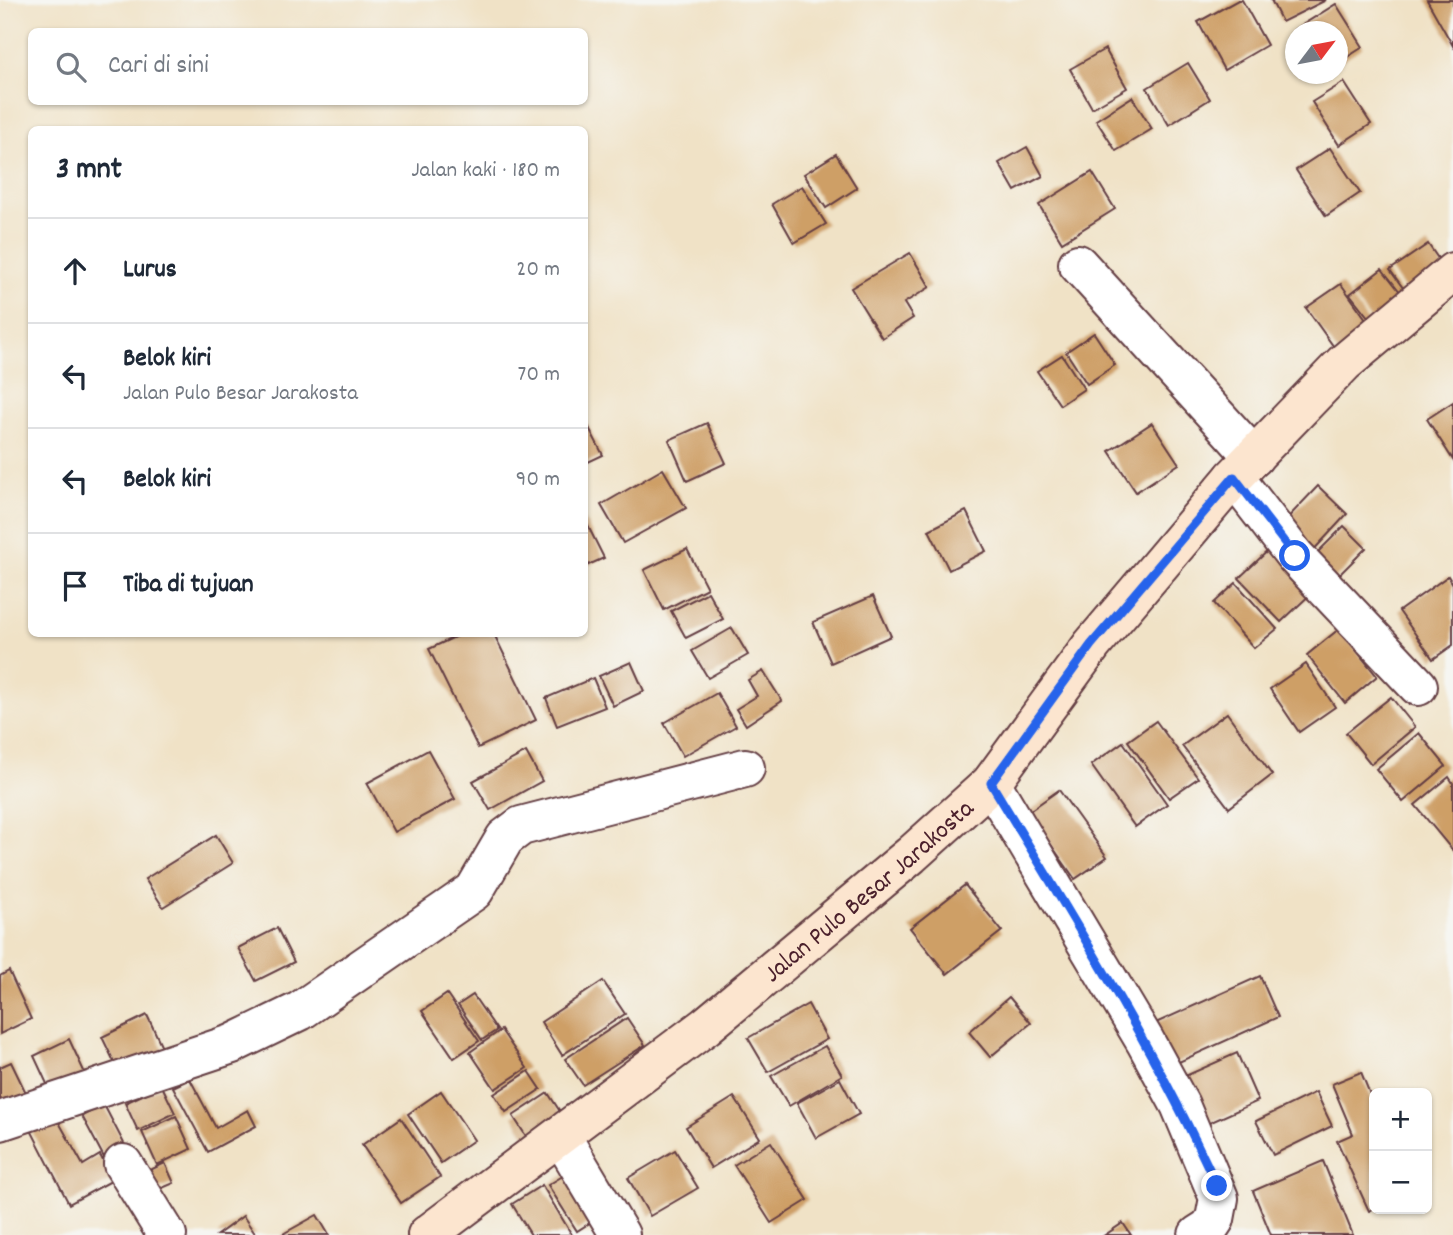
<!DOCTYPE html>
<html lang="id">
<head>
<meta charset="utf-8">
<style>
	body { margin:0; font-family:Dekko,sans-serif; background:#f2f2f3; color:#1f2937 }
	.controls { position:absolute; right:21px; bottom:21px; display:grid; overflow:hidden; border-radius:10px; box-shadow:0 2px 5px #0004 }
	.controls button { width:63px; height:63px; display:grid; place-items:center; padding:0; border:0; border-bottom:2px solid #e0e1e3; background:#fff; color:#1f2937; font:35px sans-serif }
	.compass { position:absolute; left:1285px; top:21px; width:63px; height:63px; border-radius:50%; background:#fff; box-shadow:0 2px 5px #0004; rotate:58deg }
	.stop { position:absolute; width:21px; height:21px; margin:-16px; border:5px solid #2563eb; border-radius:50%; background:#fff }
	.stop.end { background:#2563eb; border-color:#fff; box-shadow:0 2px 7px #0008 }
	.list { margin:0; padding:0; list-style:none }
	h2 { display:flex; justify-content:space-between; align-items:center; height:91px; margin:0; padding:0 28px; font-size:30px }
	h2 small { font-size:23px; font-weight:400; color:#747a83 }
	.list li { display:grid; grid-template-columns:46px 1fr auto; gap:21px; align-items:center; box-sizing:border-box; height:105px; padding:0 28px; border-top:2px solid #e0e1e3 }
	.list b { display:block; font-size:26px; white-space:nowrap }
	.list p { margin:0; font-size:23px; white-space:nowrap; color:#747a83 }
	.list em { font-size:23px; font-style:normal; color:#747a83 }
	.icon { flex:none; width:38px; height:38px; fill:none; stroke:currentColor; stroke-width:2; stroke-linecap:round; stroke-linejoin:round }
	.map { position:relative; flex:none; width:1453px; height:1235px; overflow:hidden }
	.search { position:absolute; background:#fff; box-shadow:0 2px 5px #0004; left:28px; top:28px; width:560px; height:77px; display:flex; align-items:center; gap:18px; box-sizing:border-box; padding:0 24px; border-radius:10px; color:#747a83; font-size:26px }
	.panel { position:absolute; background:#fff; box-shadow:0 2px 5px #0004; left:28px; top:126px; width:560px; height:511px; border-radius:10px }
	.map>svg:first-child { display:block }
	.building { fill:#ce9f66 }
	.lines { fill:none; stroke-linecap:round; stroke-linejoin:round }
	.street-casing { stroke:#633c42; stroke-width:42 }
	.secondary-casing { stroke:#633c42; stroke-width:42 }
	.street { stroke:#fff; stroke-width:38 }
	.secondary { stroke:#fce5cf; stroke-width:38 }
	.route { stroke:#2563eb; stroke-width:9 }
	.labels { text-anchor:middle; stroke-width:5; stroke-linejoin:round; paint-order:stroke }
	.street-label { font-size:26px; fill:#4a1f2b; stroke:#f6f6f2 }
</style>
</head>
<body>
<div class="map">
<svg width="1453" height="1235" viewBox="0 0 1453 1235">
	<rect width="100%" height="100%" fill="#f6f6f2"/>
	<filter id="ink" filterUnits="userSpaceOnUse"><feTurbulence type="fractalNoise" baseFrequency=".0143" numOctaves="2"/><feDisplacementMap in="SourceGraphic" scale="14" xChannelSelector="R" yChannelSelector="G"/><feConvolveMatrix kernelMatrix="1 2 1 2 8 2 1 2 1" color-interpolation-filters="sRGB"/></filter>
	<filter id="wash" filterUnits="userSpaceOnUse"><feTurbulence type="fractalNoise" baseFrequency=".00686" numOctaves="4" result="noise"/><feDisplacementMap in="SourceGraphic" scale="28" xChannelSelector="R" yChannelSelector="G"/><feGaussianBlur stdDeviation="1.57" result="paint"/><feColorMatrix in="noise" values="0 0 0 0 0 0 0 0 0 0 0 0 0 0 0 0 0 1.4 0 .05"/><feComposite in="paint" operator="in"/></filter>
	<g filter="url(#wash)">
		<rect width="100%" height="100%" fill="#f0e2c6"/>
		<g id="blocks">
			<g class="building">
				<path d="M 1238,0 L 1242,0 L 1267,45 L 1224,70 L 1198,22 Z"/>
				<path d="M 1271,0 L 1326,0 L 1282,22 Z"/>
				<path d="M 1427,0 L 1453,0 L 1453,46 Z"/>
				<path d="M 1336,4 L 1363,47 L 1338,63 L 1338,32 L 1296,29 Z"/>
				<path d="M 1105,49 L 1127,88 L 1092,108 L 1070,69 Z"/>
				<path d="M 1188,63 L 1210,99 L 1169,125 L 1147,88 Z"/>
				<path d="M 1344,82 L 1371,124 L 1339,145 L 1312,102 Z"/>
				<path d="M 1132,97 L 1152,129 L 1116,151 L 1096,120 Z"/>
				<path d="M 1027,147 L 1043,176 L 1015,191 L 999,163 Z"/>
				<path d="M 1330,148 L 1360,193 L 1326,216 L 1296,170 Z"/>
				<path d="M 836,154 L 857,188 L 826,208 L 804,174 Z"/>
				<path d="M 1092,172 L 1115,209 L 1062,242 L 1039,205 Z"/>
				<path d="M 802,186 L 826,224 L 794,243 L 772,204 Z"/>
				<path d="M 1428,244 L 1451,277 L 1414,303 L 1390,270 Z"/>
				<path d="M 910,253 L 930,287 L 904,303 L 913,318 L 882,338 L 851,288 Z"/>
				<path d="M 1382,269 L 1412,307 L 1380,332 L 1350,294 Z"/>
				<path d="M 1341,284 L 1383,343 L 1349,368 L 1306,308 Z"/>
				<path d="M 1094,333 L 1115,365 L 1087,384 L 1066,352 Z"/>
				<path d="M 1062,355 L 1084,389 L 1060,405 L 1037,371 Z"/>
				<path d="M 1453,402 L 1453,460 L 1427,419 Z"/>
				<path d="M 584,418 L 603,455 L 584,464 Z"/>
				<path d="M 707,423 L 726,463 L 687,481 L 669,440 Z"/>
				<path d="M 1152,423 L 1179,464 L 1136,492 L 1109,451 Z"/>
				<path d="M 663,469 L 686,508 L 623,543 L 601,505 Z"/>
				<path d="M 1318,486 L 1347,514 L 1309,555 L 1279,527 Z"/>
				<path d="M 966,511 L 986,551 L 949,570 L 929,530 Z"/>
				<path d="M 584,518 L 604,558 L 584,567 Z"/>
				<path d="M 1344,526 L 1366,548 L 1333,581 L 1311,559 Z"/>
				<path d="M 1275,544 L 1316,589 L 1281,622 L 1239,578 Z"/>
				<path d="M 687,549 L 707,588 L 664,610 L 644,570 Z"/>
				<path d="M 1448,576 L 1453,584 L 1453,645 L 1433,659 L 1399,611 Z"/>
				<path d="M 1236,583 L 1277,629 L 1254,648 L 1214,603 Z"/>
				<path d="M 708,592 L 723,619 L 686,638 L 671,611 Z"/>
				<path d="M 873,596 L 891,636 L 831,663 L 813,622 Z"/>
				<path d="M 732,628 L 748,655 L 708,678 L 692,651 Z"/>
				<path d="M 1339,629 L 1377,676 L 1345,703 L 1307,655 Z"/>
				<path d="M 461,634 L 494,634 L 536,720 L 478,748 L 429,649 Z"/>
				<path d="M 631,662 L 644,691 L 613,706 L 599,676 Z"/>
				<path d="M 1306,664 L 1335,707 L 1299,732 L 1270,689 Z"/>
				<path d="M 763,671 L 782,701 L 746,725 L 736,709 L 757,696 L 748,680 Z"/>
				<path d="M 593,678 L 605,707 L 557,726 L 546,698 Z"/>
				<path d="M 717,693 L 736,726 L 683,756 L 664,723 Z"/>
				<path d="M 1391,697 L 1415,727 L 1371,764 L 1346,733 Z"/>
				<path d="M 1227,713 L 1272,775 L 1229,808 L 1182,746 Z"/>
				<path d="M 1156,721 L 1198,778 L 1169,798 L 1128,741 Z"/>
				<path d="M 1419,733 L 1446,766 L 1403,802 L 1376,769 Z"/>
				<path d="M 1123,742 L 1167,804 L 1135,827 L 1091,765 Z"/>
				<path d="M 428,750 L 455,799 L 394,832 L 367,783 Z"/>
				<path d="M 526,752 L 542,781 L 490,810 L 473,781 Z"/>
				<path d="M 1449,777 L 1453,783 L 1453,851 L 1415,805 Z"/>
				<path d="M 1059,790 L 1107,857 L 1075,879 L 1028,812 Z"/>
				<path d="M 216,835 L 233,863 L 163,907 L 145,879 Z"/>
				<path d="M 965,885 L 1002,931 L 947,974 L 910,928 Z"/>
				<path d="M 277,928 L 294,962 L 256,981 L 238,948 Z"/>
				<path d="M 9,971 L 31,1019 L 0,1034 L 0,976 Z"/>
				<path d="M 1260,976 L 1278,1017 L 1168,1067 L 1149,1026 Z"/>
				<path d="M 603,981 L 625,1014 L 562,1055 L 541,1022 Z"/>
				<path d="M 447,994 L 479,1041 L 454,1058 L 422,1011 Z"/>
				<path d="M 473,995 L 497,1030 L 482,1040 L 458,1005 Z"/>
				<path d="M 1009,997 L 1031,1023 L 990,1057 L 969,1032 Z"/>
				<path d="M 808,1004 L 827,1039 L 768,1072 L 748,1038 Z"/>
				<path d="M 147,1015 L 164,1051 L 119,1072 L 102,1037 Z"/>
				<path d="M 627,1018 L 645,1045 L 583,1085 L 565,1059 Z"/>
				<path d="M 501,1030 L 527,1068 L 495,1089 L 470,1052 Z"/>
				<path d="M 69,1039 L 89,1082 L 54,1099 L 34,1056 Z"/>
				<path d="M 825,1046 L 842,1075 L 789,1106 L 771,1076 Z"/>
				<path d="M 1237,1053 L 1258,1101 L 1196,1129 L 1174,1081 Z"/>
				<path d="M 11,1062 L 29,1099 L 0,1112 L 0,1067 Z"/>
				<path d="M 529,1071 L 541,1089 L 506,1112 L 494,1094 Z"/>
				<path d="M 1361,1072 L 1374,1104 L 1374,1208 L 1369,1211 L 1337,1141 L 1353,1134 L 1332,1084 Z"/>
				<path d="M 190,1079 L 216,1128 L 248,1110 L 256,1126 L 208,1152 L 173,1087 Z"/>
				<path d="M 840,1079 L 859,1114 L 816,1138 L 797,1103 Z"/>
				<path d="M 162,1086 L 175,1113 L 138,1131 L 125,1103 Z"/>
				<path d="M 441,1091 L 474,1140 L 441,1163 L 408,1114 Z"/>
				<path d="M 1316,1092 L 1332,1126 L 1273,1155 L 1256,1121 Z"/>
				<path d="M 548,1093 L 563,1116 L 528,1139 L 513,1116 Z"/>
				<path d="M 734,1097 L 760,1138 L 711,1168 L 686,1127 Z"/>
				<path d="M 104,1105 L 129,1153 L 108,1165 L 82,1116 Z"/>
				<path d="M 176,1116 L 191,1149 L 157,1165 L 142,1132 Z"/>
				<path d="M 56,1117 L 83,1165 L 100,1155 L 113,1180 L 69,1204 L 31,1130 Z"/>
				<path d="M 401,1118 L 440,1177 L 401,1203 L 362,1145 Z"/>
				<path d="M 771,1142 L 808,1200 L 771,1223 L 734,1165 Z"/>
				<path d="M 675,1150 L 698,1188 L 650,1216 L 628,1178 Z"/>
				<path d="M 1323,1161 L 1353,1235 L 1271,1235 L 1253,1191 Z"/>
				<path d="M 165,1163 L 174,1183 L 146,1195 L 137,1176 Z"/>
				<path d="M 571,1171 L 599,1217 L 577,1231 L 548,1185 Z"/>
				<path d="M 542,1185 L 572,1235 L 531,1235 L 512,1204 Z"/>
				<path d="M 317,1215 L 329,1235 L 281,1235 Z"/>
				<path d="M 243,1216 L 256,1235 L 217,1235 Z"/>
				<path d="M 1123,1223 L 1131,1235 L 1105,1235 Z"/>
			</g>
		</g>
	</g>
	<g filter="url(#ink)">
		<use href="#blocks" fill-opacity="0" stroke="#633c42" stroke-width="2"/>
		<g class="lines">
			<defs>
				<g id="street">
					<path d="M 1078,264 L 1254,457"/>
					<path d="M 1234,477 L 1295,556 L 1418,686"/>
					<path d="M 991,783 L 1145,1041 L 1180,1105 L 1219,1198 L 1215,1219 L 1209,1228 L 1198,1235"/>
					<path d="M 0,1121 L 232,1044 L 300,1011 L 474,891 L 505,838 L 521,826 L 745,768"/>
					<path d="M 561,1136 L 620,1235"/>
					<path d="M 123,1164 L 167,1235"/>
				</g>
				<g id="secondary">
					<path id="s1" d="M 427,1235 L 706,1026 L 911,855 L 991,783 L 1092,645 L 1234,477 L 1344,363 L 1453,272"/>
				</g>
			</defs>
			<use href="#street" class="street-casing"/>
			<use href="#secondary" class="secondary-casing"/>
			<use href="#street" class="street"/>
			<use href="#secondary" class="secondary"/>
		</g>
	</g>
	<g class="lines" filter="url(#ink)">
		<path class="route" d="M 1217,1186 C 1153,1046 1071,916 991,783 L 1091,645 L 1234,477 L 1295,556"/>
	</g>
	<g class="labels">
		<g class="street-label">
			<text dy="9" stroke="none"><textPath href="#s1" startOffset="560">Jalan Pulo Besar Jarakosta</textPath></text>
		</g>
	</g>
</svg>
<div class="controls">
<button>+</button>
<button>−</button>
</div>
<svg class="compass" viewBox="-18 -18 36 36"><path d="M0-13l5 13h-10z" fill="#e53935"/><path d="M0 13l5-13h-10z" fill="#747a83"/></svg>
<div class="stop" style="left:1295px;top:556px"></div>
<div class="stop end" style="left:1217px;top:1186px"></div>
<div class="search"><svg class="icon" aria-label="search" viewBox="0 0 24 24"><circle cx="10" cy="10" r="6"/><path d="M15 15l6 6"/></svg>Cari di sini</div>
<section class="panel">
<h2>3 mnt<small>Jalan kaki · 180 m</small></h2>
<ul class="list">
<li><svg class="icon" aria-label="ahead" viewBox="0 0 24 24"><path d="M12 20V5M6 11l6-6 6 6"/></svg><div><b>Lurus</b></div><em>20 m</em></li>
<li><svg class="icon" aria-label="left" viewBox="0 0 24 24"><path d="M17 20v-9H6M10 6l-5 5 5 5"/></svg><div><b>Belok kiri</b><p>Jalan Pulo Besar Jarakosta</p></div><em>70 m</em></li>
<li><svg class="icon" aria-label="left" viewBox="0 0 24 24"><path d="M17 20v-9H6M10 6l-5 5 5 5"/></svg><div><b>Belok kiri</b></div><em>90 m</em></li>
<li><svg class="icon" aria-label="arrive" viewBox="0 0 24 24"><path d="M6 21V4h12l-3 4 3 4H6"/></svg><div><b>Tiba di tujuan</b></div></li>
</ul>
</section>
</div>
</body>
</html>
